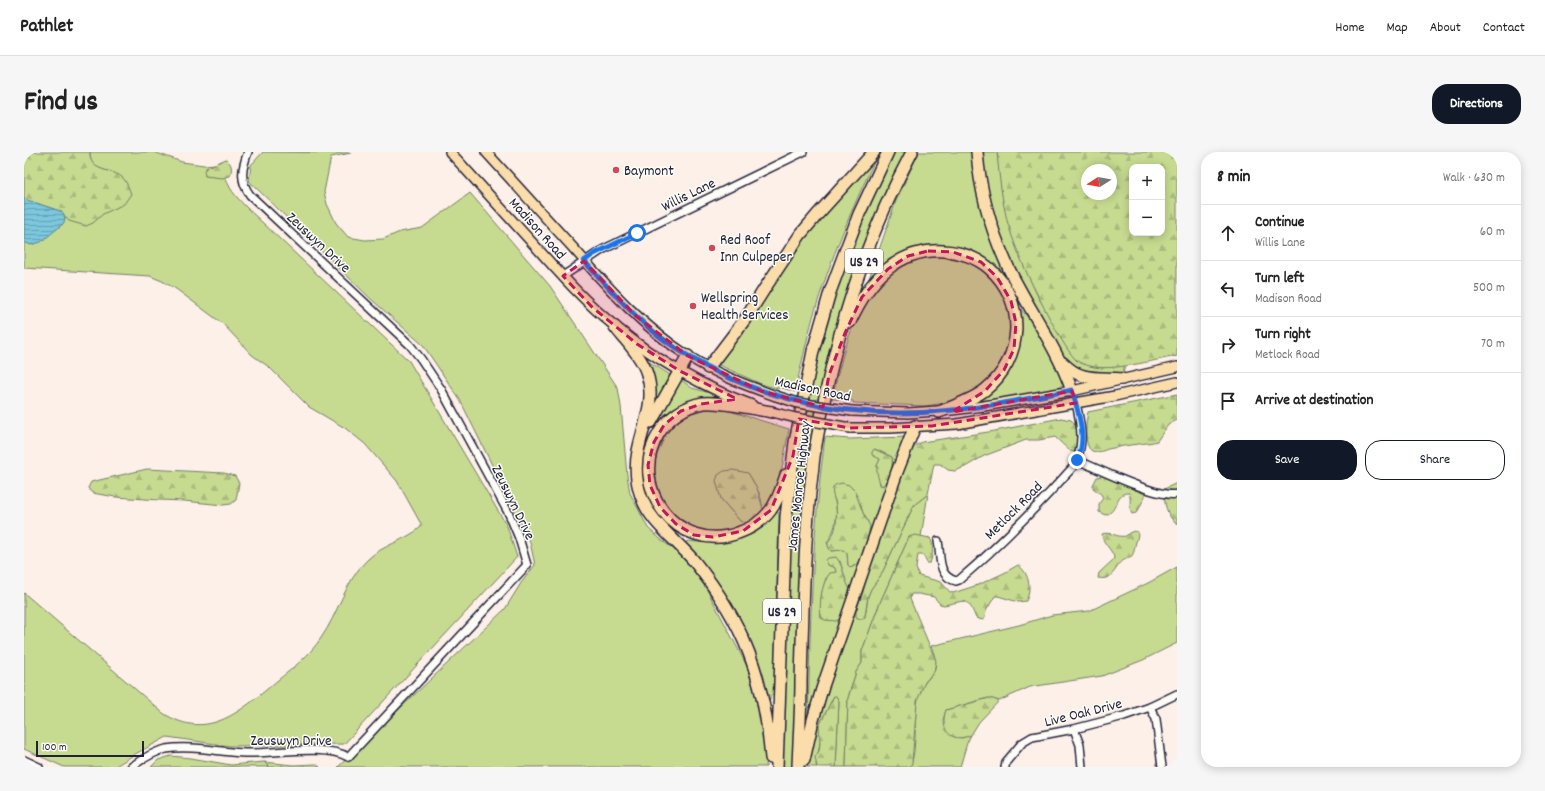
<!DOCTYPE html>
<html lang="en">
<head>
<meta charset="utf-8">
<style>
	body { margin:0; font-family:Dekko,sans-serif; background:#f6f6f6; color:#222 }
	.controls { position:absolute; right:12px; top:12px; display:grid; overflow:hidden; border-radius:8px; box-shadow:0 2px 10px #0003 }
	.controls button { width:36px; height:36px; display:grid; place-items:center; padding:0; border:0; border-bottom:1px solid #e0e0e0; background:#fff; color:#222; font:20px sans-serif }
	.compass { position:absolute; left:1057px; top:12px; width:36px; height:36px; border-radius:50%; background:#fff; box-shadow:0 2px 10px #0003; rotate:259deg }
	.scale { position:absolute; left:12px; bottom:10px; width:108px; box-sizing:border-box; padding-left:4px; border:2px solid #22223b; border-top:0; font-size:11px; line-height:14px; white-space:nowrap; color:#22223b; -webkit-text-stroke:3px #fdfcf7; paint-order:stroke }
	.stop { position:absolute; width:12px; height:12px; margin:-9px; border:3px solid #1a73e8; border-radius:50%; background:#fff }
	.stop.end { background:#1a73e8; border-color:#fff; box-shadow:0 1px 4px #0008 }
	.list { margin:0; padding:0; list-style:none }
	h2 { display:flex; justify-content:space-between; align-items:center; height:52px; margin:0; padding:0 16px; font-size:17px }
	h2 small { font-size:13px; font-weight:400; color:#767676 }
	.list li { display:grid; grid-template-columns:26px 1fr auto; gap:12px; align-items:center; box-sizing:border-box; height:56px; padding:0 16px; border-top:1px solid #e0e0e0 }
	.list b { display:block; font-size:15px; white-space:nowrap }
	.list p { margin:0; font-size:13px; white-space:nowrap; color:#767676 }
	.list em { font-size:13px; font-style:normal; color:#767676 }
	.actions { display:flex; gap:8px; padding:12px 16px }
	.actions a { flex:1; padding:9px 0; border:1px solid #111827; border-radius:16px; text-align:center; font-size:14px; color:#111827 }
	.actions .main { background:#111827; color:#fff }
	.icon { flex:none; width:22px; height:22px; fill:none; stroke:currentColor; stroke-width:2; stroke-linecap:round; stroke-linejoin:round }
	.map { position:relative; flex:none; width:1153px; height:615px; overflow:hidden; border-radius:16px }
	header { display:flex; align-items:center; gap:24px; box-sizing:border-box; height:56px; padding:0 20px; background:#fff; border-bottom:1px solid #e0e0e0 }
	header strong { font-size:19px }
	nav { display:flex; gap:22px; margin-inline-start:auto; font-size:14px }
	.intro { display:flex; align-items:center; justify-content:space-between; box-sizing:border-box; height:96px; padding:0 24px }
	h1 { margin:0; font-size:28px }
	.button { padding:10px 18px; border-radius:16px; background:#111827; color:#fff; font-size:14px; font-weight:700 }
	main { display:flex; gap:24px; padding:0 24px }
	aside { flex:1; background:#fff; border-radius:16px; box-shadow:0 2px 10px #0003 }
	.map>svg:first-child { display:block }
	.grass { fill:#c6da90; stroke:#747e66 }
	.forest { fill:url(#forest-firs); stroke:#747e66; fill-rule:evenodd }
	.water { fill:url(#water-rules); stroke:#58859c }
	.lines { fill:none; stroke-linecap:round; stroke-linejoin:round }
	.minor-casing { stroke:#22223b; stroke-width:10 }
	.major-casing { stroke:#22223b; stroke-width:12 }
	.highway-casing { stroke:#22223b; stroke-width:14 }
	.minor { stroke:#fdfcf7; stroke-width:7 }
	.major { stroke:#fbddab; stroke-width:9 }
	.highway { stroke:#fbddab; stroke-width:11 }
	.major-bridge-casing { stroke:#22223b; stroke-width:12; stroke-linecap:butt }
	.major-bridge { stroke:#fbddab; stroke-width:9 }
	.route { stroke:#1a73e8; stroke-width:5 }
	.marked { fill:#c2185b; fill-opacity:0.2; stroke:#c2185b; stroke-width:3; stroke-dasharray:8 5; stroke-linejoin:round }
	.poi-dot { fill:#d1495b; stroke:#fdfcf7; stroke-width:1.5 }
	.labels { text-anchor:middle; stroke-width:3; stroke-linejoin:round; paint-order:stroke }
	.shield { fill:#fdfcf7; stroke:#646373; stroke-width:1 }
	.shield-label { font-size:14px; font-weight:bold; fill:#22223b }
	.poi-label { font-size:15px; fill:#22223b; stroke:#fdfcf7; text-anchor:start }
	.street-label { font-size:15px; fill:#22223b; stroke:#fdfcf7 }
</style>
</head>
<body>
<header>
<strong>Pathlet</strong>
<nav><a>Home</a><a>Map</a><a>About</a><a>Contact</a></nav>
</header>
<div class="intro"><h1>Find us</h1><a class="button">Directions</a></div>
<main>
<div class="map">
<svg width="1153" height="615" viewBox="0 0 1153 615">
	<defs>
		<pattern id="forest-firs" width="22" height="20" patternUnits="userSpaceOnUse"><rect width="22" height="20" fill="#c6da90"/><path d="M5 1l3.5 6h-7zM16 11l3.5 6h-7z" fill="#aabb7d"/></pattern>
		<pattern id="water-rules" width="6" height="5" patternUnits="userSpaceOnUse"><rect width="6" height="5" fill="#7cc7dc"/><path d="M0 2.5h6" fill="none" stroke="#65a1b4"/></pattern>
	</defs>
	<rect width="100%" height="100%" fill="#fdf0e9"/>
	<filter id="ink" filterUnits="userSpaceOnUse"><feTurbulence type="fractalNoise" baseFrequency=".025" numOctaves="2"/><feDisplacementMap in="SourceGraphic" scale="8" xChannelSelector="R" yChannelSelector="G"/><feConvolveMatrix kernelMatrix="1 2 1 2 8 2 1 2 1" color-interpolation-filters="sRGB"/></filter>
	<g filter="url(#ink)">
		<g class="grass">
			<path d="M 0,0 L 90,21 C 78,17 65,16 66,0 L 130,0 L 158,10 L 180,13 L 191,12 L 182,16 L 201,21 C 204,37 211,43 222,55 L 385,209 L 483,374 L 493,405 L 320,592 L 206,594 L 143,585 L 113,601 L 90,615 L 40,615 L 0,597 L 0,441 L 139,561 C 185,591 219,557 254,528 C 269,516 286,503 297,486 C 314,462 321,429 343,408 C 358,393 381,389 397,375 L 397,372 L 373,329 L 341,292 L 321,276 L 285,255 L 245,215 L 228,203 L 199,172 L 152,137 L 138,129 L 126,124 L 0,116 Z"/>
			<path d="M 239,0 L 327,1 L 307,5 L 300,40 L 303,52 L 312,71 L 324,85 L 341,88 L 359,87 L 376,80 L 398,76 L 446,41 L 526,134 L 594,236 L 597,254 L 603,323 L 606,341 L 624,376 L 641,391 L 655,400 L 681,434 L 722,512 L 735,554 L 743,603 L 742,615 L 314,615 L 481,457 L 497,431 L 511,413 L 506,390 L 436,248 L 399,193 L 347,147 L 225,29 L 227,13 Z"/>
			<path d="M 855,0 C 829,53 806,108 789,165 C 782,190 777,215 771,240 L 755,235 L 754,237 L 737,232 L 695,213 L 777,87 Z"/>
			<path d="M 871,0 L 882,0 L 798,232 L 789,278 L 784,308 L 776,393 L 769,615 L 758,615 L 767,375 L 772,321 L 781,262 L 794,205 L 812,141 L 842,59 Z"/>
			<path d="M 895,0 L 950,0 L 968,89 L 981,124 L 970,114 L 897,96 L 841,138 L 872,49 Z"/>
			<path d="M 956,0 L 973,0 L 979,48 L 985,73 L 1000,114 L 1015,147 L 1066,214 L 1078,216 L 1101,213 L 1099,220 L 1083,223 L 1060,222 L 1040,208 L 991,120 L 970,68 Z"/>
			<path d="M 926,103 L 953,113 L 969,126 L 976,136 L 984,154 L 988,183 L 978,213 L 954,240 L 927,250 L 901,254 L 829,251 L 829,249 L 808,247 C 820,195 836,122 895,105 C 904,102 916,103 926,103 Z"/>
			<path d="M 992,151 L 1014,178 L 1037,218 L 1039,232 L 1033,237 L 954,252 L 952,249 L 968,237 L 997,178 L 997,170 Z"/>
			<path d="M 616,204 L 648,224 L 630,254 Z"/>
			<path d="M 656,227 L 668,236 L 690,242 L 692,246 C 672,249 655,251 639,264 L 635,260 Z"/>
			<path d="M 688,256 L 709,260 L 765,277 L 757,322 L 750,347 L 737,365 C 742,349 732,334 724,321 L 697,347 L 716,369 L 728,370 L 702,382 L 677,379 L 655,369 L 635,346 L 629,324 L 632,305 L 640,286 L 645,277 L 656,268 L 667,261 Z"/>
			<path d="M 801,285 L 825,287 L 881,285 L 871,315 L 869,314 L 868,305 L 851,297 L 856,307 L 853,314 L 856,333 L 859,334 L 865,326 L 842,396 L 844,370 L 839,361 L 836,351 L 809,343 C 815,361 813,375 803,391 L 807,399 L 819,398 L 823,401 L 824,413 L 829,415 L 839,407 L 827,439 L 823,433 L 816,409 L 804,413 L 812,416 L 812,420 L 802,426 C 798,438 795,453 797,466 L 818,465 L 784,572 C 786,476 788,381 801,285 Z"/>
			<path d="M 904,342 L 897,385 L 885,385 L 881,394 L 855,453 L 838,499 L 838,511 L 832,520 L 824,546 L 822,615 L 812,615 L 815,549 L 810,544 L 795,574 L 797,585 L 792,613 L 793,615 L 783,615 L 788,584 L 846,411 L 839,440 L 832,459 L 842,460 L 844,444 L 847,437 L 857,423 L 890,353 Z"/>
			<path d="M 752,359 L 755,361 L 750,543 L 747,543 L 746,548 L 742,550 L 736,525 L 661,392 L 662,390 L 664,389 C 688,392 714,392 734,376 C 741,371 746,364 752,359 Z"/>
			<path d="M 1153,415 L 1153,491 L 1119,508 L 1078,524 L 1006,535 L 975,549 L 965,546 L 960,547 L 922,558 L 919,568 L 927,583 L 938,586 L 947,583 L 943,591 L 936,615 L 886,615 C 894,598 889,566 894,547 C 899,520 921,527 907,494 L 995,473 L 1028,463 L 1065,459 L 1124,431 Z"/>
			<path d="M 147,604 L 167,606 L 207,613 L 240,610 L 245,615 L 127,615 L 134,608 Z"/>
		</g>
		<g class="forest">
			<path d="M 0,0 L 66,0 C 65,22 89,15 100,27 C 103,31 105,37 107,42 L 100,52 L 79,62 L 69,71 L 62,74 L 45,69 L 36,59 L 0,47 Z"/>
			<path d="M 973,0 L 1153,0 L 1153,204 C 1130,208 1087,220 1066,214 C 1062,213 1055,211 1052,208 C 1041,196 1034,181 1026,167 C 1010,137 994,105 984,72 C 978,49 975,24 973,0 ZM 1108,15 L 1138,15 L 1138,81 L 1108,81 ZM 1063,18 L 1087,18 L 1087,42 L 1063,42 Z"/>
			<path d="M 202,7 C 209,13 208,17 206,24 L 198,26 L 181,24 L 180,19 L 182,16 Z"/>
			<path d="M 1153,242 L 1153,268 L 1144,273 L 1133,289 C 1127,291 1121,291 1115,292 C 1104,293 1094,295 1084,297 C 1079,299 1073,301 1068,299 C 1059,294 1062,268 1064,260 Z"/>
			<path d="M 1037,266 C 1040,267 1044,267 1047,268 C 1055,273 1055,293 1050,300 L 1046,299 L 1031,285 L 1015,288 L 1002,288 L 960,304 L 941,315 L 931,319 L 924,318 L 916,312 L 910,312 L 904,342 L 890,353 L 857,423 L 847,437 L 844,444 L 841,465 L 839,467 L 836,467 L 832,465 L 832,459 L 839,440 L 846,411 L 885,302 L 891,294 L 898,290 L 971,279 Z"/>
			<path d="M 850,297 L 868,305 C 869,316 867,326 858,334 C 855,331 852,319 853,314 C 854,311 855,310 856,307 L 848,303 L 848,300 Z"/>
			<path d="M 123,317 L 200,321 L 211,324 L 215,331 L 212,348 L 207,352 L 199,353 L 160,349 L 135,348 L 92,345 L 68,341 L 64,336 L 67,330 Z"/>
			<path d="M 709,318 L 724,321 L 733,336 L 739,357 L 738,361 L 728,370 L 721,371 L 716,369 L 697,347 L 692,329 L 694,323 L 700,319 Z"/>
			<path d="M 1078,324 L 1121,342 L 1121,344 L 1115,357 L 1112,361 L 1108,362 C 1104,356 1108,348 1105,341 C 1090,340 1095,360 1081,363 L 1075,360 L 1075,352 L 1079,346 L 1077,342 L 1069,336 L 1069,333 L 1073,325 Z"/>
			<path d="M 818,331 L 825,333 L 831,339 L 839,361 L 846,374 L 842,396 L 839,407 L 827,416 L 824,413 L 823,401 L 819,398 L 807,399 C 800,391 807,388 810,380 C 813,373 813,360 812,352 C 811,347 806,340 810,334 C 812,332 815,332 818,331 Z"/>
			<path d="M 1153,331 L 1153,373 C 1142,362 1140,352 1140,337 Z"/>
			<path d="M 1110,379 L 1114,380 C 1114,385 1113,386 1112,390 C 1110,397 1111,401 1106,406 C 1090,408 1093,430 1074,426 L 1075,421 L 1089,408 L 1090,405 C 1087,396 1078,391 1078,382 C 1086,379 1093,386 1102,384 L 1105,381 Z"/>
			<path d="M 891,383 L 906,386 C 910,392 909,404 906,411 L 903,411 L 899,403 L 894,403 L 892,416 L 895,424 L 917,430 L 926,440 L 929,441 L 954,433 L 980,421 L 994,413 C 1005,421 1008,436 1002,449 L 994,450 L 974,444 L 971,444 L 962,459 L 961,466 L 958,468 L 952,466 C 948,459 948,451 939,449 L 920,453 L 916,452 L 910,445 L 895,442 L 887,442 L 886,447 L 912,509 L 910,520 L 901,530 L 893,549 L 888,611 L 886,615 L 822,615 L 824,546 L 832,520 L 838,511 L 838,499 L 855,453 L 881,394 L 885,385 Z"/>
			<path d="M 812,405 C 820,414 820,429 827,439 L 818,465 L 812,469 L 801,468 L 797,466 C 795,452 797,432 806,421 L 812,420 L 811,416 L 804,413 L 802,408 L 804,406 Z"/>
			<path d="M 810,544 L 812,544 L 815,549 L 812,615 L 793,615 L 791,605 L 795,599 L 796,591 L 795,574 Z"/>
			<path d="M 965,546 L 975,549 L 955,570 L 947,583 C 927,592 915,578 922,558 Z"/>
			<path d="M 240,610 L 269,613 L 292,612 L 296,615 L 246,615 Z"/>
		</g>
		<path class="water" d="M 0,47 L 36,59 L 40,62 L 41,68 L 39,72 L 17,90 L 7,93 L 0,90 Z"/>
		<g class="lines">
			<defs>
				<g id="minor">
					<path d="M 539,124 L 578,98 L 779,0"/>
					<path d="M 1053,308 C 1072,316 1135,347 1153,342"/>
					<path d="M 914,389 C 917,404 913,424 932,429 L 935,428 C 976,393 1014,354 1050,314 C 1061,293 1057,273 1052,251"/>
					<path d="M 1126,555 L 1132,567 L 1138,615"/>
					<path d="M 1050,577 L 1056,593 L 1058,615"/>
					<path d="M 0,608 L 15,615"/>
					<path d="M 107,615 C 118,607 129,600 142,597 C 168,593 195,600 221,601 C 249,602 301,592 324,605 L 503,413 L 495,386 L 485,362 L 417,237 L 397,207 L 386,193 L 226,43 C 215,28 218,16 224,0"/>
					<path d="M 981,615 L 982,610 L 998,591 L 1008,585 L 1050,577 L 1100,564 L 1126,555 L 1153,542"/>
				</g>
				<g id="major">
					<path d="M 426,0 C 455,32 484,64 513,96 C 538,124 563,152 592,175 C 632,208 679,235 728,253"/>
					<path d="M 462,0 C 492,33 522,66 552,99 C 586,138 620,176 664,204 C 692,222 721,233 752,244"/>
					<path d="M 828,259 L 884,261 L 928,258 L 960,254 L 1048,239 L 1153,215"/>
					<path d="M 826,276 L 866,276 L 933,272 L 1091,244 L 1153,230"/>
				</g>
				<g id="highway">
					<path d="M 953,0 C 956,40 968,81 985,117 C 1005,158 1033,195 1048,239"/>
					<path d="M 826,170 C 844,130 872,96 920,99 C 936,100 953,106 965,116 C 1003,149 1000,207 961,238 C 948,248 930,254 915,260"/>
					<path d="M 591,175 C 602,189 618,205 623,222 C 632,249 619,273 614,299 C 611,314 612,330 617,344 C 626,371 653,388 670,409 C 721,472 740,526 747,606"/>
					<path d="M 1039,211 C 1057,230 1074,225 1098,227"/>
					<path d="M 684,216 L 722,166 L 741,136 L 776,83 L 793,63 L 850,0"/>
					<path d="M 748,260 C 730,257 697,249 679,251 C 661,254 645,265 635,281 C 602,334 653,403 714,381 C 726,377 738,369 746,359 C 754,349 758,335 762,323"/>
					<path d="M 627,270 L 664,204"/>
					<path d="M 780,608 L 789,568 L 798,537 L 873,320 L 891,274"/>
					<path d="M 753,615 L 762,365 L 771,290 L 789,199 L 806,140 L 835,62 L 864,0"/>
					<path d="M 774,615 C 775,586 777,558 777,529 C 779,457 780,385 789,314 C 790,299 794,284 796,270 C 813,177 843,84 888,0"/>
				</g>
			</defs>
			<use href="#minor" class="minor-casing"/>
			<use href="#major" class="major-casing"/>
			<use href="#highway" class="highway-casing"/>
			<use href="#minor" class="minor"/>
			<use href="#major" class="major"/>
			<use href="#highway" class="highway"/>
			<defs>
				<g id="major-bridge">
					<path d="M 752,244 L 774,251 L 828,259"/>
					<path d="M 748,260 L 772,266 L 826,276"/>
				</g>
			</defs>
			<use href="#major-bridge" class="major-bridge-casing"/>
			<use href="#major-bridge" class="major-bridge"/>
		</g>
	</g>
	<g class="lines" filter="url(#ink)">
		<path class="route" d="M 613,81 L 570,102 L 560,109 C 581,132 602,156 625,176 C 710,246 821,270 929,258 C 969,254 1008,246 1048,238 C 1054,260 1064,286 1053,308"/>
	</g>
	<path class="marked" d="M 904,99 L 929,100 L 957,110 L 973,125 L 987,149 L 992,171 L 990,197 L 980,218 L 961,239 L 928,260 L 1048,239 L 1052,251 L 908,274 L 826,276 L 775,267 L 769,304 L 747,358 L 719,379 L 689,385 L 670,383 L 652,372 L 636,355 L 626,333 L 624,313 L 630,290 L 640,273 L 657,259 L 677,252 L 713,247 L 656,219 L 613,192 L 568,155 L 539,124 L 560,109 L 612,164 L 664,204 L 737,239 L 799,255 L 805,223 L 821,181 L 838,145 L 864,117 L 884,104 Z"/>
	<g class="poi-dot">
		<circle cx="592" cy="18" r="4"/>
		<circle cx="688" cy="96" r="4"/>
		<circle cx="669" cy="154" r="4"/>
	</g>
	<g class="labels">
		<g class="shield">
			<rect x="821" y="97" width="38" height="24" rx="3"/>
			<rect x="739" y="447" width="38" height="24" rx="3"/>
		</g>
		<g class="shield-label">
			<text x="840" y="114">US 29</text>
			<text x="758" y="464">US 29</text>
		</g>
		<g class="poi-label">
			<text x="600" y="23">Baymont</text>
			<text x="696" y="92">Red Roof<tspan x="696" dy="17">Inn Culpeper</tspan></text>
			<text x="677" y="150">Wellspring<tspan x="677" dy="17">Health Services</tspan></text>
		</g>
		<g class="street-label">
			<text transform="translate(664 42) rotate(-26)" y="5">Willis Lane</text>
			<text transform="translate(514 76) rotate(48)" y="5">Madison Road</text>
			<text transform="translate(295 90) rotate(43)" y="5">Zeuswyn Drive</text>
			<text transform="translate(789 236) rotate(12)" y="5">Madison Road</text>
			<text transform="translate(774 334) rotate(-84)" y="5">James Monroe Highway</text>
			<text transform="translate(490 350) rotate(64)" y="5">Zeuswyn Drive</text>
			<text transform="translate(989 358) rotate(-45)" y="5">Metlock Road</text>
			<text transform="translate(1059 560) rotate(-14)" y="5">Live Oak Drive</text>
			<text x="267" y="593">Zeuswyn Drive</text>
		</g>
	</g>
</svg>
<div class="controls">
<button>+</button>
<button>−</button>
</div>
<svg class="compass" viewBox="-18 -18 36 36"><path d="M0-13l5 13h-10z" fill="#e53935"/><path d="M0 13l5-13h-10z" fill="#767676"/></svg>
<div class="scale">100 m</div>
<div class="stop" style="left:613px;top:81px"></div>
<div class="stop end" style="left:1053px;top:308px"></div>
</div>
<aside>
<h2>8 min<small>Walk · 630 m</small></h2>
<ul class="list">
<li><svg class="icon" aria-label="ahead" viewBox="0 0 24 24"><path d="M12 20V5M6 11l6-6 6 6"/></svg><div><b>Continue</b><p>Willis Lane</p></div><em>60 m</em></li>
<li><svg class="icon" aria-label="left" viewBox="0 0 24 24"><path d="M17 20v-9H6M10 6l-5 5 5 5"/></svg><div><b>Turn left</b><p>Madison Road</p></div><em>500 m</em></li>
<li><svg class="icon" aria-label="right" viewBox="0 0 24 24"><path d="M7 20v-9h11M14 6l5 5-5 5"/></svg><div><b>Turn right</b><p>Metlock Road</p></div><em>70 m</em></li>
<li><svg class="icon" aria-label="arrive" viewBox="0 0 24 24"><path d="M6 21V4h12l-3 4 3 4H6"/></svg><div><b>Arrive at destination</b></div></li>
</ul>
<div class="actions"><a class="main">Save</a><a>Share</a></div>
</aside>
</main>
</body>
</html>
